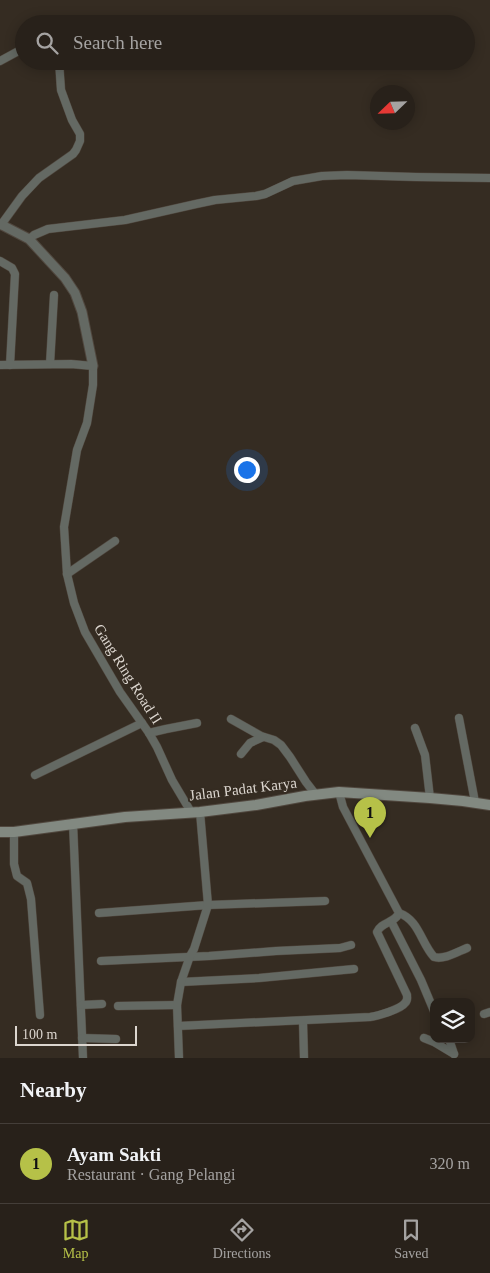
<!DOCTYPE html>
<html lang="en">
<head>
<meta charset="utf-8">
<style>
	body { margin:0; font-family:Georgia,serif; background:#342e27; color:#f1f3f6 }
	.controls { position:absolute; right:15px; bottom:15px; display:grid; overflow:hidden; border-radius:10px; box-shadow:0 2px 12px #0003 }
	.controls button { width:45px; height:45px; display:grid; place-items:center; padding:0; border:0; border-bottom:1px solid #443e39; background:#28211a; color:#f1f3f6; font:25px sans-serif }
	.compass { position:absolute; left:370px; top:85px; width:45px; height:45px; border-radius:50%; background:#28211a; box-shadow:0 2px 12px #0003; rotate:247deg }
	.scale { position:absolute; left:15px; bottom:12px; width:122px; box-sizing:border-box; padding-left:5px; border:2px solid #dcd6cf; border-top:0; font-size:14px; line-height:18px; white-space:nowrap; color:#dcd6cf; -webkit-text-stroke:4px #352c22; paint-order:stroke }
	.you { position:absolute; left:246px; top:469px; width:18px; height:18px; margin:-12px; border:4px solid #fff; border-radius:50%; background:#1a73e8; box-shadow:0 0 0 8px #1a73e833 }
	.badge { display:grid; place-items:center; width:32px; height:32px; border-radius:50%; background:#b6c148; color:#111; font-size:16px; font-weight:700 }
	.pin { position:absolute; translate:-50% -41px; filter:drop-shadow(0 1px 2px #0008) }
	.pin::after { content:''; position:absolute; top:26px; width:18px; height:15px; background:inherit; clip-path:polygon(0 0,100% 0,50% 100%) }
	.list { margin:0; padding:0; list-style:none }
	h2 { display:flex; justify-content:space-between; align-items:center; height:65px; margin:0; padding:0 20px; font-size:21px }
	h2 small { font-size:16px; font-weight:400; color:#a5a3a2 }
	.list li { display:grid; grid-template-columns:32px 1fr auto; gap:15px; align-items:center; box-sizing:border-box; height:80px; padding:0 20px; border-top:1px solid #443e39 }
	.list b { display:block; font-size:19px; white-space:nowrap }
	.list p { margin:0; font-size:16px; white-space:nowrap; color:#a5a3a2 }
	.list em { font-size:16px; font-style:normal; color:#a5a3a2 }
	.icon { flex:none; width:28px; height:28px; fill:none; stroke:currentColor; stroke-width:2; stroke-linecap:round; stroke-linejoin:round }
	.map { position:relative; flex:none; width:490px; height:1058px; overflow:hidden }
	.search { position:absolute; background:#28211a; box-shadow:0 2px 12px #0003; left:15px; right:15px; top:15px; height:55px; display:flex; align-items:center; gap:12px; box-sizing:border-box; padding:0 18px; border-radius:28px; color:#a5a3a2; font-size:19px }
	.sheet { height:145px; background:#28211a }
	nav { display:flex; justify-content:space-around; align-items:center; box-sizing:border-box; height:70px; border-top:1px solid #443e39; background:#28211a; font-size:14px; color:#a5a3a2 }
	nav a { display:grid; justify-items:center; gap:2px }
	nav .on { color:#b6c148 }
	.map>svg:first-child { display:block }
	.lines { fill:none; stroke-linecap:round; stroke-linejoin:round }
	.minor-casing { stroke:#50473e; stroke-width:9 }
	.tertiary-casing { stroke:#50473e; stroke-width:11 }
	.secondary-casing { stroke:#50473e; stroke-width:12 }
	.minor { stroke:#646963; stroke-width:8 }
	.tertiary { stroke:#646963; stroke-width:9 }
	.secondary { stroke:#828981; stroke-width:10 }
	.labels { text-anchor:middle; stroke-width:4; stroke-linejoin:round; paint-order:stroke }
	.street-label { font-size:15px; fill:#dcd6cf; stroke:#352c22 }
</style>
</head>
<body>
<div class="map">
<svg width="490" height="1058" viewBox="0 0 490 1058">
	<rect width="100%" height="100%" fill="#352c22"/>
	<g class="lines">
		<defs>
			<g id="minor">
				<path d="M 0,61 L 24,48"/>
				<path d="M 1,225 L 22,196 L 39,178 L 73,154 L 76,150 L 80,141 L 80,134 L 72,120 L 61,90 L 59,61"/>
				<path d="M 29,239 L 34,235 L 48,229 L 125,220 L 196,204 L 215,200 L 256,196 L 265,194 L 293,181 L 322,176 L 347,175 L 416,177 L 490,178"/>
				<path d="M 0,261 L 12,268 L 15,274 L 10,365"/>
				<path d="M 50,364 L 54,295"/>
				<path d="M 0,365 L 71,364 L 93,366 L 93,385 L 87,423 L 77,450 L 64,527 L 67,574 L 74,603 L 85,632 L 120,692 L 149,733 L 157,747 L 172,780 L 191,812"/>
				<path d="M 67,574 L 115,541"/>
				<path d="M 459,718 L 475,802"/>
				<path d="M 231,719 L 261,736 L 274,740 L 281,745 L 290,757 L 306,782 L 316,795"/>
				<path d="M 415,728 L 425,755 L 430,798"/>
				<path d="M 149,733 L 166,729 L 197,723"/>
				<path d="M 241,754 L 250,743 L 263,737"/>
				<path d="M 35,775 L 142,723"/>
				<path d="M 73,823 L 83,1058"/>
				<path d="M 14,832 L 14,864 L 17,876 L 27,883 L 31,899 L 40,1015"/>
				<path d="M 99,913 L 208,905 L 325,901"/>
				<path d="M 399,913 C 419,920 421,943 434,957 C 444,960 457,952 467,948"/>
				<path d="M 391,921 L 421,980 L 434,1011"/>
				<path d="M 101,961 L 209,956 L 276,951 L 340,948 L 351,945"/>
				<path d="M 181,982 L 259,978 L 354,969"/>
				<path d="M 81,1005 L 102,1004"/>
				<path d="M 118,1006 L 177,1005"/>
				<path d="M 484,1014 L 490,1012"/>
				<path d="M 303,1021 L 304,1058"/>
				<path d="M 178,1026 L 370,1017 C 378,1016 401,1009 405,1003 C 408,1000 407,999 407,995 L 377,932 C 381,922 395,923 399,913 L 343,807 L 339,792"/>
				<path d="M 82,1038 L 116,1039"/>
				<path d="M 424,1038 L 434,1042 L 454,1054"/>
				<path d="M 449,1039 L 454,1054"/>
				<path d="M 179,1058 L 177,1005 L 181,982 L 190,956 L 194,949 L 208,905 L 200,812"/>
			</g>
			<path id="tertiary" d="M 0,224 L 29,239 L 65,278 L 75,293 L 82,312 L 93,366"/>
			<path id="secondary" d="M 0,832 L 14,832 L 125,817 L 200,812 L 256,805 L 305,796 L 339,792 L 430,798 L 463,801 L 490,805"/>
		</defs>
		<use href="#minor" class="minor-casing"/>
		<use href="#tertiary" class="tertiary-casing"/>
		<use href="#secondary" class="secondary-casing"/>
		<use href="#minor" class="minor"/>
		<use href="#tertiary" class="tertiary"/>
		<use href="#secondary" class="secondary"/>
	</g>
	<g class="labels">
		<g class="street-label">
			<text transform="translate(128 674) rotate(58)" y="5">Gang Ring Road II</text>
			<text transform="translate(243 789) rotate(-7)" y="5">Jalan Padat Karya</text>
		</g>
	</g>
</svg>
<div class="controls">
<button><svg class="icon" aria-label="layers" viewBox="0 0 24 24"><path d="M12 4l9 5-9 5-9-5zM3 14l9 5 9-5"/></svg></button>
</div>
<svg class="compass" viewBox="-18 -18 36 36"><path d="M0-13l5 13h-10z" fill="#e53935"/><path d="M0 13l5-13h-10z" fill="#a5a3a2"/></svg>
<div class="scale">100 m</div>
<div class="you"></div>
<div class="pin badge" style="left:370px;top:838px">1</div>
<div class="search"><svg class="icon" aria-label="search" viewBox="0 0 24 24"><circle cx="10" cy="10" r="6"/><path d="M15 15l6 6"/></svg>Search here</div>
</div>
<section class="sheet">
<h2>Nearby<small></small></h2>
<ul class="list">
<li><span class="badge">1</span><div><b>Ayam Sakti</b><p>Restaurant · Gang Pelangi</p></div><em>320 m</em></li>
</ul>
</section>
<nav>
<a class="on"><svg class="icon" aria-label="map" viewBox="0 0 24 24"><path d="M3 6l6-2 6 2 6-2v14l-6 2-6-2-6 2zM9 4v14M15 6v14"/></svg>Map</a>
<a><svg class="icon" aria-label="directions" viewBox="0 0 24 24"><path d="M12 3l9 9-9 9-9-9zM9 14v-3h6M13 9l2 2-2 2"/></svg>Directions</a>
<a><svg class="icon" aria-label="saved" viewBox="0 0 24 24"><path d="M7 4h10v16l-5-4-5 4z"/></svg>Saved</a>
</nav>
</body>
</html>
